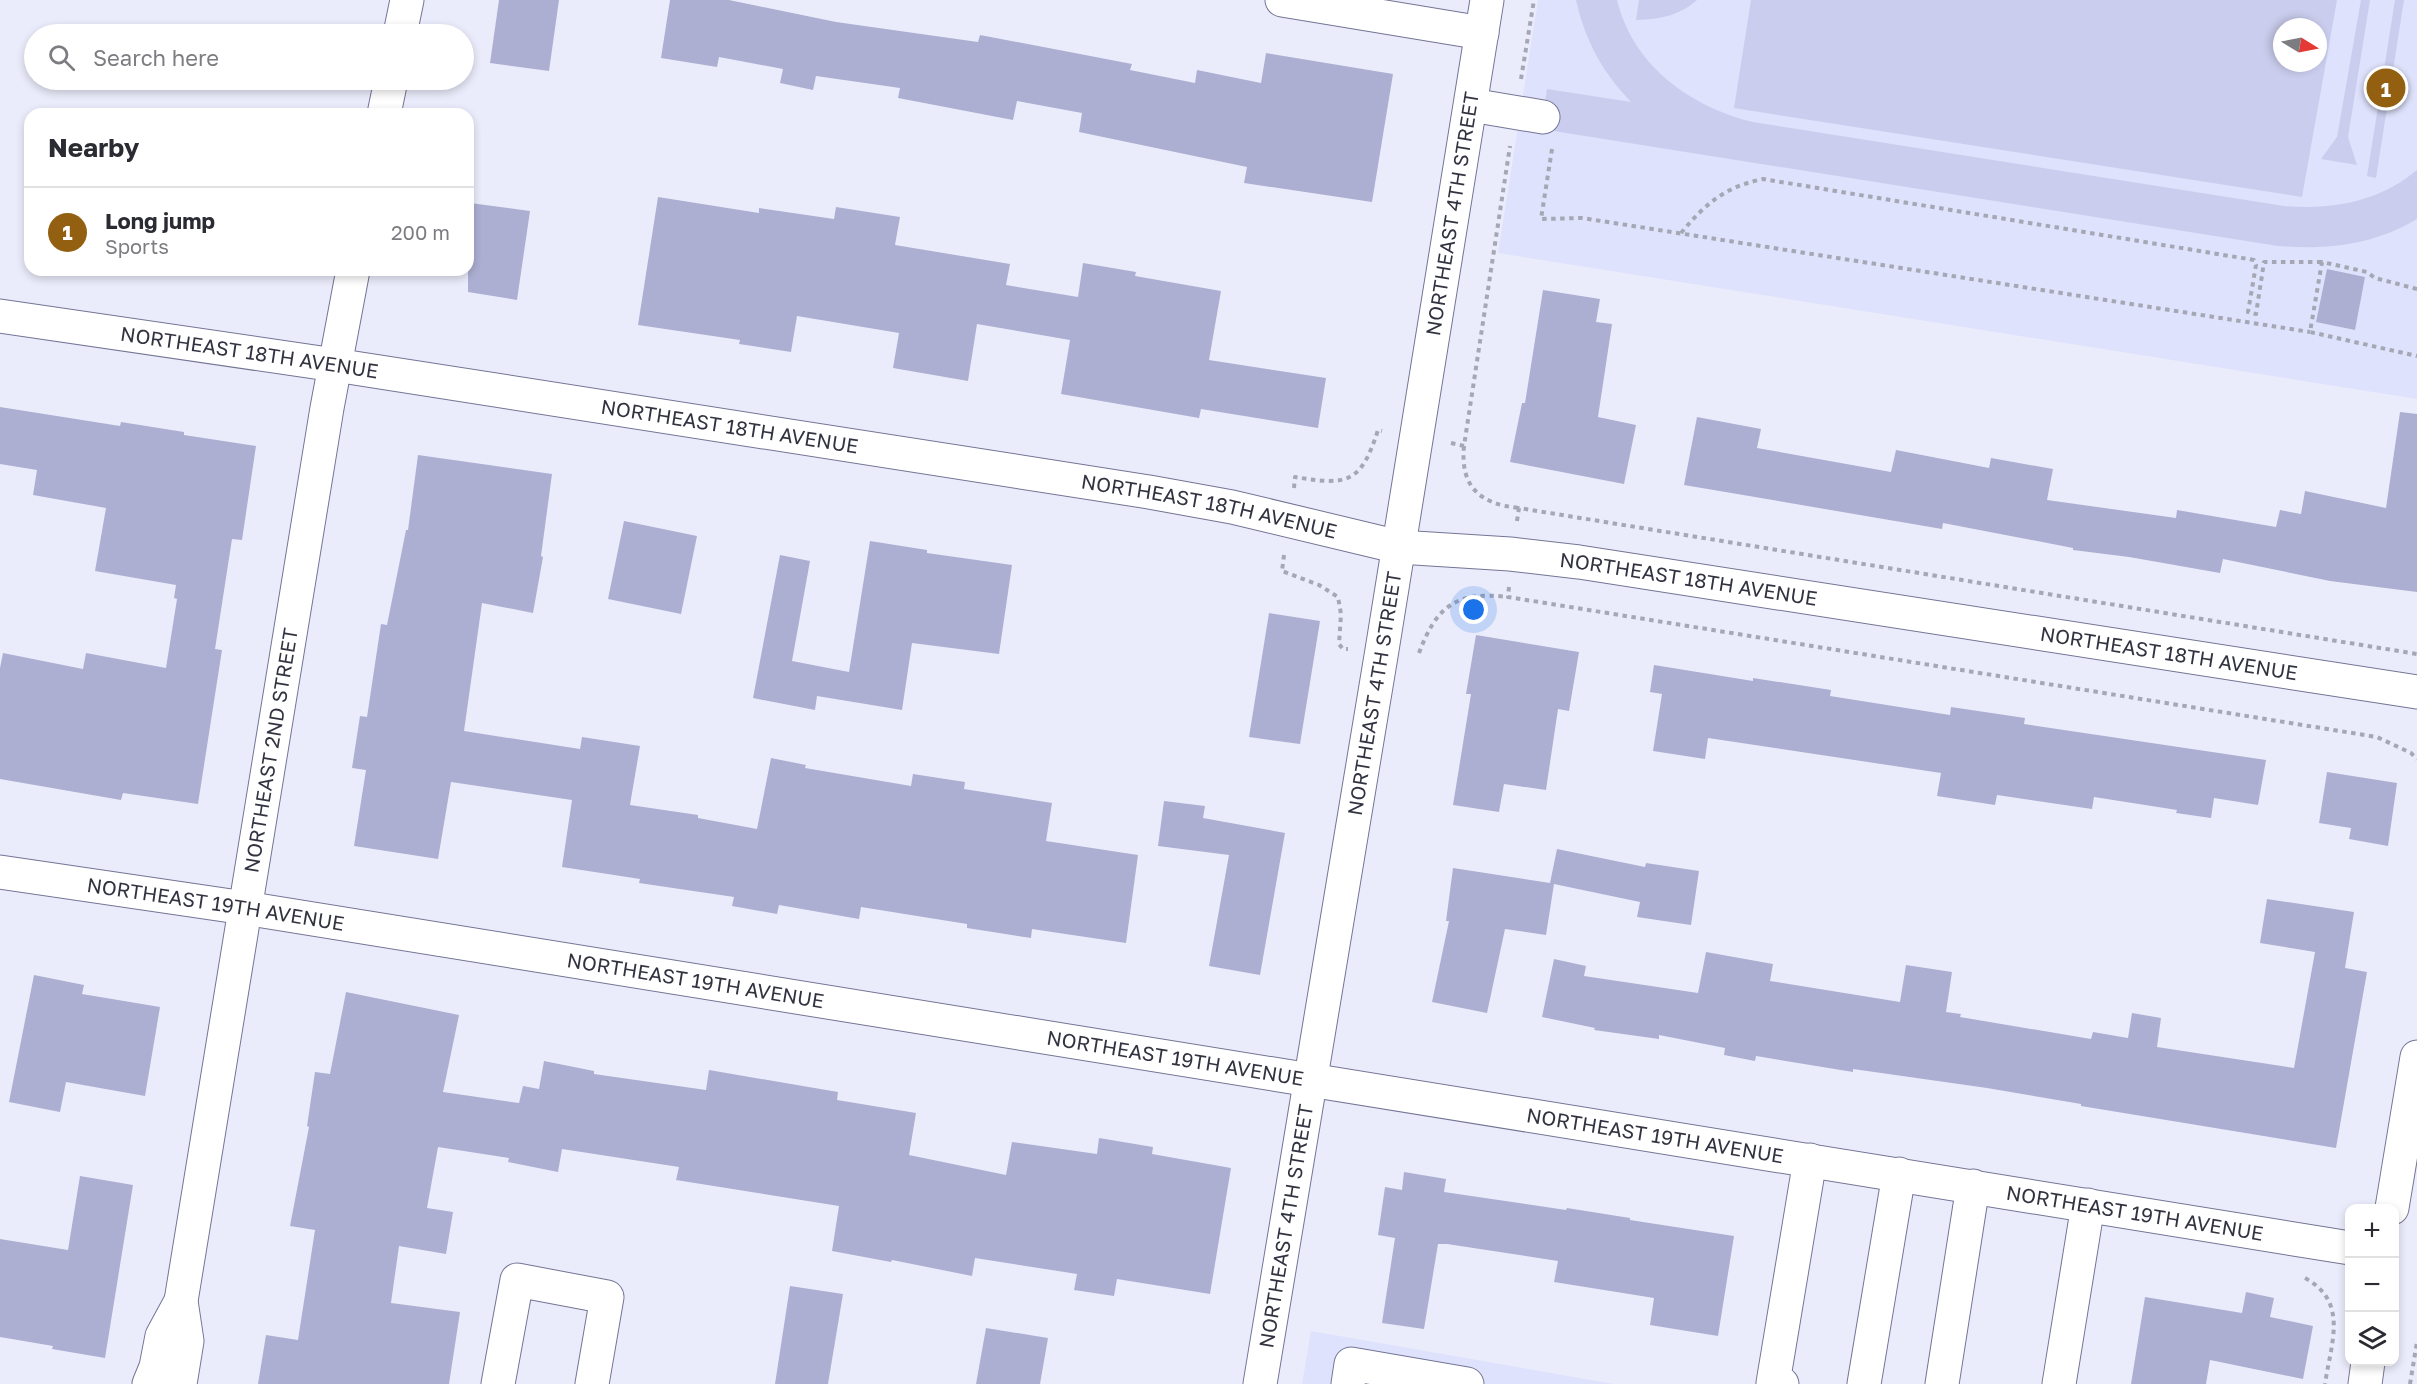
<!DOCTYPE html>
<html lang="en">
<head>
<meta charset="utf-8">
<style>
	body { margin:0; font-family:"Golos Text",sans-serif; background:#f2f2f3; color:#2b2b33 }
	.controls { position:absolute; right:18px; bottom:18px; display:grid; overflow:hidden; border-radius:12px; box-shadow:0 3px 9px #0003 }
	.controls button { width:54px; height:54px; display:grid; place-items:center; padding:0; border:0; border-bottom:2px solid #e1e1e2; background:#fff; color:#2b2b33; font:30px sans-serif }
	.compass { position:absolute; left:2273px; top:18px; width:54px; height:54px; border-radius:50%; background:#fff; box-shadow:0 3px 9px #0003; rotate:100deg }
	.you { position:absolute; left:1474px; top:610px; width:21px; height:21px; margin:-15px; border:4px solid #fff; border-radius:50%; background:#1a73e8; box-shadow:0 0 0 9px #1a73e833 }
	.badge { display:grid; place-items:center; width:39px; height:39px; border-radius:50%; background:#926010; color:#fff; font-size:20px; font-weight:700 }
	.pin { position:absolute; translate:-50% -50%; border:3px solid #fff; box-shadow:0 2px 6px #0006 }
	.list { margin:0; padding:0; list-style:none }
	h2 { display:flex; justify-content:space-between; align-items:center; height:78px; margin:0; padding:0 24px; font-size:26px }
	h2 small { font-size:20px; font-weight:400; color:#7c7c81 }
	.list li { display:grid; grid-template-columns:39px 1fr auto; gap:18px; align-items:center; box-sizing:border-box; height:90px; padding:0 24px; border-top:2px solid #e1e1e2 }
	.list b { display:block; font-size:22px; white-space:nowrap }
	.list p { margin:0; font-size:20px; white-space:nowrap; color:#7c7c81 }
	.list em { font-size:20px; font-style:normal; color:#7c7c81 }
	.icon { flex:none; width:33px; height:33px; fill:none; stroke:currentColor; stroke-width:2; stroke-linecap:round; stroke-linejoin:round }
	.map { position:relative; flex:none; width:2417px; height:1384px; overflow:hidden }
	.search { position:absolute; background:#fff; box-shadow:0 3px 9px #0003; left:24px; top:24px; width:450px; height:66px; display:flex; align-items:center; gap:15px; box-sizing:border-box; padding:0 21px; border-radius:33px; color:#7c7c81; font-size:22px }
	.panel { position:absolute; background:#fff; box-shadow:0 3px 9px #0003; left:24px; top:108px; width:450px; height:168px; border-radius:18px }
	.map>svg:first-child { display:block }
	.built { fill:#dfe2fc; fill-rule:evenodd }
	.green { fill:#cacded; fill-rule:evenodd }
	.building { fill:#adafd2 }
	.lines { fill:none; stroke-linecap:round; stroke-linejoin:round }
	.minor-casing { stroke:#737595; stroke-width:35 }
	.path { stroke:#a6a7b5; stroke-width:4; stroke-dasharray:4.5 4.5; stroke-linecap:butt }
	.minor { stroke:#fff; stroke-width:33 }
	.labels { text-anchor:middle; stroke-width:4.5; stroke-linejoin:round; paint-order:stroke }
	.street-label { font-size:20px; fill:#323340; stroke:#ebecfb }
</style>
</head>
<body>
<div class="map">
<svg width="2417" height="1384" viewBox="0 0 2417 1384">
	<rect width="100%" height="100%" fill="#ebecfb"/>
	<g class="built">
		<path d="M 1538,0 L 2417,0 L 2417,399 L 1498,253 ZM 2282,27 L 2318,27 L 2318,63 L 2282,63 Z"/>
		<path d="M 1311,1331 L 1614,1384 L 1302,1384 Z"/>
	</g>
	<g class="green">
		<path d="M 1576,0 L 1617,0 C 1633,66 1691,107 1753,122 L 2284,206 C 2332,210 2379,202 2417,170 L 2417,219 C 2374,245 2327,250 2278,246 L 1541,129 L 1547,89 L 1631,102 C 1624,94 1616,86 1610,77 C 1593,54 1582,27 1576,0 Z"/>
		<path d="M 1639,0 L 1697,0 C 1679,16 1660,19 1636,20 Z"/>
		<path d="M 1751,0 L 2337,0 L 2302,197 L 1734,108 ZM 2282,27 L 2318,27 L 2318,63 L 2282,63 Z"/>
		<path d="M 2361,0 L 2370,0 L 2348,137 L 2357,165 L 2321,159 L 2337,137 Z"/>
		<path d="M 2395,0 L 2404,0 L 2376,178 L 2367,176 Z"/>
	</g>
	<g class="building">
		<path d="M 499,0 L 559,0 L 549,71 L 490,63 Z"/>
		<path d="M 670,0 L 729,0 L 836,22 L 978,42 L 980,35 L 1132,64 L 1130,70 L 1195,83 L 1197,70 L 1261,83 L 1266,53 L 1393,74 L 1372,202 L 1244,183 L 1247,167 L 1079,132 L 1082,113 L 1017,101 L 1013,120 L 898,98 L 900,88 L 816,76 L 813,90 L 780,83 L 783,69 L 719,57 L 717,67 L 661,58 Z"/>
		<path d="M 658,197 L 759,213 L 759,208 L 834,219 L 836,207 L 900,217 L 895,245 L 1010,264 L 1006,285 L 1078,297 L 1083,263 L 1136,272 L 1135,276 L 1221,291 L 1209,360 L 1326,378 L 1318,428 L 1201,409 L 1199,418 L 1061,394 L 1070,340 L 977,324 L 968,381 L 893,368 L 899,333 L 797,316 L 791,352 L 739,344 L 740,340 L 638,325 Z"/>
		<path d="M 470,203 L 530,211 L 517,300 L 468,292 L 468,219 Z"/>
		<path d="M 2327,269 L 2365,277 L 2355,330 L 2316,322 Z"/>
		<path d="M 1543,290 L 1600,299 L 1596,322 L 1612,324 L 1598,417 L 1636,425 L 1624,484 L 1510,462 L 1522,403 L 1525,403 Z"/>
		<path d="M 0,407 L 120,426 L 121,422 L 184,432 L 184,435 L 256,446 L 242,540 L 232,539 L 215,649 L 222,650 L 198,804 L 123,793 L 121,800 L 0,779 L 0,668 L 3,653 L 83,669 L 86,653 L 166,668 L 177,599 L 174,598 L 176,585 L 95,571 L 106,508 L 33,495 L 37,470 L 0,464 Z"/>
		<path d="M 2400,412 L 2417,414 L 2417,592 L 2330,581 L 2223,559 L 2220,573 L 2129,557 L 2073,550 L 2073,548 L 1943,523 L 1942,529 L 1684,485 L 1697,417 L 1761,429 L 1757,448 L 1891,472 L 1896,450 L 1989,468 L 1991,458 L 2053,469 L 2047,500 L 2176,518 L 2177,510 L 2276,527 L 2280,510 L 2301,514 L 2305,491 L 2386,508 Z"/>
		<path d="M 418,455 L 552,474 L 541,556 L 543,557 L 533,613 L 482,603 L 464,731 L 580,749 L 582,737 L 640,746 L 630,805 L 698,815 L 698,818 L 757,829 L 771,758 L 806,765 L 805,768 L 911,786 L 913,774 L 965,782 L 964,789 L 1052,803 L 1046,841 L 1138,855 L 1126,943 L 1032,929 L 1031,938 L 967,928 L 967,924 L 861,907 L 859,919 L 779,905 L 777,914 L 732,906 L 734,897 L 639,883 L 640,879 L 562,867 L 572,800 L 451,782 L 438,859 L 354,846 L 366,770 L 352,768 L 360,716 L 367,717 L 381,624 L 387,625 L 406,530 L 408,530 Z"/>
		<path d="M 624,521 L 697,536 L 681,614 L 608,599 Z"/>
		<path d="M 870,541 L 927,550 L 927,553 L 1012,565 L 999,654 L 912,643 L 902,710 L 817,696 L 815,710 L 753,698 L 780,555 L 810,561 L 792,661 L 849,672 Z"/>
		<path d="M 1269,613 L 1320,621 L 1300,744 L 1249,737 Z"/>
		<path d="M 1476,635 L 1579,652 L 1569,711 L 1558,709 L 1546,790 L 1504,784 L 1499,812 L 1453,805 L 1471,694 L 1466,694 Z"/>
		<path d="M 1654,665 L 1753,681 L 1753,678 L 1831,690 L 1830,696 L 1950,715 L 1951,707 L 2025,718 L 2024,724 L 2266,760 L 2258,805 L 2214,798 L 2211,818 L 2176,813 L 2177,810 L 2094,797 L 2092,809 L 1997,795 L 1995,805 L 1937,796 L 1941,773 L 1708,738 L 1705,759 L 1653,751 L 1662,694 L 1650,692 Z"/>
		<path d="M 2327,772 L 2397,783 L 2388,846 L 2349,839 L 2351,828 L 2319,823 Z"/>
		<path d="M 1164,801 L 1205,806 L 1203,818 L 1285,833 L 1260,975 L 1209,966 L 1229,855 L 1158,846 Z"/>
		<path d="M 1557,849 L 1645,867 L 1646,863 L 1699,871 L 1691,925 L 1637,917 L 1640,902 L 1554,884 L 1546,935 L 1505,929 L 1487,1013 L 1432,1002 L 1449,921 L 1446,921 L 1453,868 L 1550,883 Z"/>
		<path d="M 2267,899 L 2354,912 L 2345,968 L 2367,972 L 2336,1148 L 2081,1106 L 2081,1104 L 1987,1088 L 1853,1069 L 1853,1072 L 1756,1056 L 1755,1061 L 1724,1055 L 1725,1048 L 1659,1035 L 1659,1039 L 1594,1030 L 1595,1028 L 1542,1017 L 1554,959 L 1586,966 L 1584,976 L 1698,993 L 1706,952 L 1773,964 L 1770,981 L 1900,1002 L 1906,965 L 1952,972 L 1946,1012 L 1961,1014 L 1960,1017 L 2091,1039 L 2093,1032 L 2128,1038 L 2132,1013 L 2161,1018 L 2157,1047 L 2294,1068 L 2315,952 L 2260,943 Z"/>
		<path d="M 34,975 L 84,985 L 82,994 L 160,1007 L 145,1096 L 66,1082 L 60,1112 L 9,1102 Z"/>
		<path d="M 346,992 L 459,1015 L 443,1092 L 519,1103 L 523,1086 L 539,1089 L 544,1061 L 594,1071 L 594,1074 L 706,1090 L 709,1070 L 838,1092 L 837,1100 L 916,1113 L 909,1155 L 1006,1175 L 1012,1142 L 1097,1154 L 1099,1138 L 1153,1147 L 1152,1154 L 1231,1168 L 1210,1294 L 1117,1279 L 1114,1296 L 1074,1290 L 1077,1274 L 975,1258 L 972,1276 L 892,1260 L 891,1262 L 832,1251 L 839,1206 L 676,1180 L 679,1167 L 562,1149 L 558,1172 L 508,1162 L 509,1158 L 438,1147 L 427,1208 L 453,1212 L 446,1254 L 399,1246 L 391,1303 L 460,1312 L 449,1384 L 258,1384 L 266,1335 L 298,1340 L 315,1230 L 290,1226 L 309,1127 L 307,1126 L 315,1072 L 330,1074 Z"/>
		<path d="M 1404,1172 L 1446,1179 L 1444,1192 L 1566,1210 L 1567,1208 L 1630,1218 L 1630,1220 L 1734,1236 L 1718,1336 L 1650,1325 L 1654,1298 L 1554,1282 L 1558,1261 L 1447,1244 L 1438,1244 L 1424,1329 L 1382,1323 L 1395,1238 L 1378,1235 L 1385,1187 L 1402,1190 Z"/>
		<path d="M 80,1176 L 133,1185 L 105,1358 L 52,1349 L 53,1346 L 0,1337 L 0,1239 L 68,1250 Z"/>
		<path d="M 790,1286 L 843,1294 L 828,1384 L 775,1384 Z"/>
		<path d="M 2246,1292 L 2274,1298 L 2270,1317 L 2313,1326 L 2303,1379 L 2210,1360 L 2206,1384 L 2131,1384 L 2145,1297 L 2242,1313 Z"/>
		<path d="M 986,1328 L 1048,1338 L 1040,1384 L 976,1384 Z"/>
	</g>
	<g class="lines">
		<defs>
			<g id="minor">
				<path d="M 1282,0 L 1482,33"/>
				<path d="M 400,34 L 407,0"/>
				<path d="M 1471,105 L 1543,117"/>
				<path d="M 384,114 L 391,80"/>
				<path id="s1" d="M 0,316 L 335,365 L 1149,492 L 1232,507 L 1399,547 L 1510,554 L 1579,562 L 2417,692"/>
				<path id="s2" d="M 0,872 L 245,908 L 2350,1248"/>
				<path d="M 2392,1208 L 2417,1057"/>
				<path d="M 149,1384 L 156,1367 L 162,1336 L 181,1301"/>
				<path id="s3" d="M 180,1384 L 187,1341 L 181,1301 L 327,408 L 353,270"/>
				<path d="M 498,1384 L 517,1280 L 607,1297 L 592,1384"/>
				<path id="s4" d="M 1260,1384 L 1382,650 L 1487,0"/>
				<path d="M 1348,1384 L 1351,1364 L 1467,1384"/>
				<path d="M 1782,1384 L 1773,1383 L 1810,1160"/>
				<path d="M 1864,1384 L 1899,1174"/>
				<path d="M 1942,1384 L 1973,1186"/>
				<path d="M 2059,1384 L 2088,1205"/>
				<path d="M 2365,1384 L 2368,1362"/>
			</g>
		</defs>
		<use href="#minor" class="minor-casing"/>
		<g class="path">
			<path d="M 1521,79 L 1534,0"/>
			<path d="M 1552,149 L 1541,219 L 1582,218 L 2310,332"/>
			<path d="M 1681,233 C 1706,203 1725,187 1763,179 L 2254,260 L 2256,265 L 2248,312 L 2256,314 L 2264,262 L 2322,262"/>
			<path d="M 2417,289 L 2375,278 L 2367,272 L 2322,262 L 2310,332 L 2417,356"/>
			<path d="M 1451,443 L 1464,446 L 1510,146"/>
			<path d="M 1464,446 C 1460,487 1480,504 1519,508"/>
			<path d="M 1294,488 L 1295,477 C 1348,486 1361,483 1378,430 L 1382,431"/>
			<path d="M 1517,521 L 1519,508 L 2417,654"/>
			<path d="M 1284,555 L 1282,571 L 1319,585 L 1338,597 L 1341,614 L 1339,644 L 1343,649 L 1348,649"/>
			<path d="M 1509,587 L 1508,597 L 2377,737 L 2411,753 L 2417,759"/>
			<path d="M 1419,653 C 1437,605 1457,591 1508,597"/>
			<path d="M 2305,1278 C 2349,1302 2331,1343 2325,1384"/>
			<path d="M 2410,1384 L 2417,1342"/>
		</g>
		<use href="#minor" class="minor"/>
	</g>
	<g class="labels">
		<g class="street-label">
			<text dy="7" stroke="none"><textPath href="#s4" startOffset="1186">NORTHEAST 4TH STREET</textPath></text>
			<text dy="7" stroke="none"><textPath href="#s1" startOffset="252">NORTHEAST 18TH AVENUE</textPath></text>
			<text dy="7" stroke="none"><textPath href="#s1" startOffset="738">NORTHEAST 18TH AVENUE</textPath></text>
			<text dy="7" stroke="none"><textPath href="#s1" startOffset="1224">NORTHEAST 18TH AVENUE</textPath></text>
			<text dy="7" stroke="none"><textPath href="#s1" startOffset="1710">NORTHEAST 18TH AVENUE</textPath></text>
			<text dy="7" stroke="none"><textPath href="#s1" startOffset="2196">NORTHEAST 18TH AVENUE</textPath></text>
			<text dy="7" stroke="none"><textPath href="#s4" startOffset="700">NORTHEAST 4TH STREET</textPath></text>
			<text dy="7" stroke="none"><textPath href="#s3" startOffset="642">NORTHEAST 2ND STREET</textPath></text>
			<text dy="7" stroke="none"><textPath href="#s2" startOffset="218">NORTHEAST 19TH AVENUE</textPath></text>
			<text dy="7" stroke="none"><textPath href="#s2" startOffset="704">NORTHEAST 19TH AVENUE</textPath></text>
			<text dy="7" stroke="none"><textPath href="#s2" startOffset="1190">NORTHEAST 19TH AVENUE</textPath></text>
			<text dy="7" stroke="none"><textPath href="#s2" startOffset="1676">NORTHEAST 19TH AVENUE</textPath></text>
			<text dy="7" stroke="none"><textPath href="#s2" startOffset="2162">NORTHEAST 19TH AVENUE</textPath></text>
			<text dy="7" stroke="none"><textPath href="#s4" startOffset="160">NORTHEAST 4TH STREET</textPath></text>
		</g>
	</g>
</svg>
<div class="controls">
<button>+</button>
<button>−</button>
<button><svg class="icon" aria-label="layers" viewBox="0 0 24 24"><path d="M12 4l9 5-9 5-9-5zM3 14l9 5 9-5"/></svg></button>
</div>
<svg class="compass" viewBox="-18 -18 36 36"><path d="M0-13l5 13h-10z" fill="#e53935"/><path d="M0 13l5-13h-10z" fill="#7c7c81"/></svg>
<div class="you"></div>
<div class="pin badge" style="left:2386px;top:88px">1</div>
<div class="search"><svg class="icon" aria-label="search" viewBox="0 0 24 24"><circle cx="10" cy="10" r="6"/><path d="M15 15l6 6"/></svg>Search here</div>
<section class="panel">
<h2>Nearby<small></small></h2>
<ul class="list">
<li><span class="badge">1</span><div><b>Long jump</b><p>Sports</p></div><em>200 m</em></li>
</ul>
</section>
</div>
</body>
</html>
